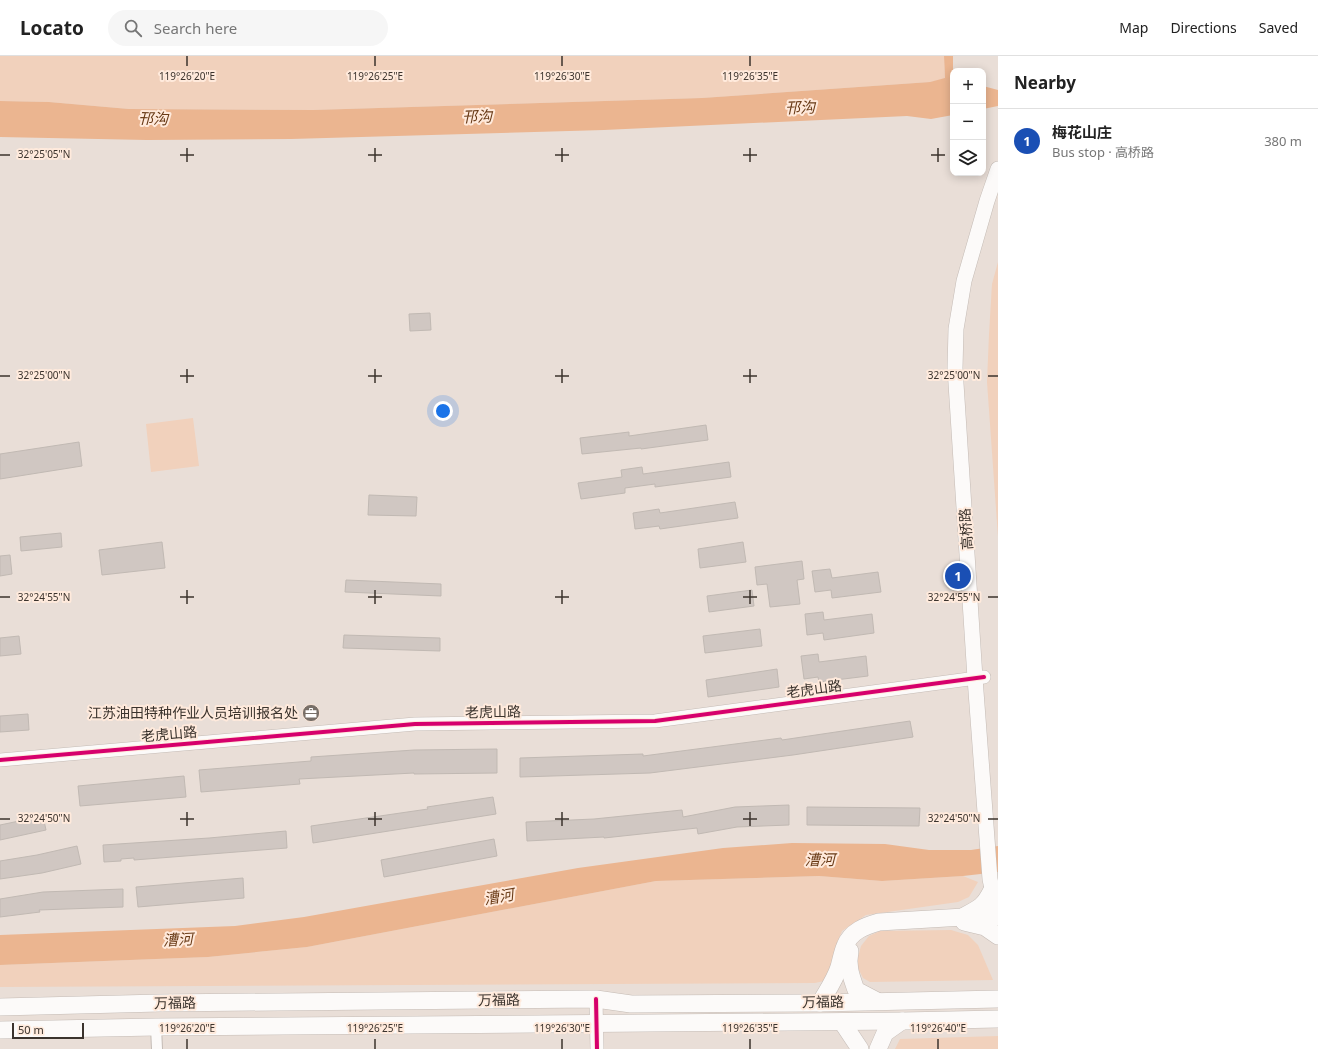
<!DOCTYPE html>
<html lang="en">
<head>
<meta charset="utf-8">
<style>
	body { margin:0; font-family:"Noto Sans","Noto Sans SC",sans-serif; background:#f6f6f6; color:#222 }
	.controls { position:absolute; right:12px; top:12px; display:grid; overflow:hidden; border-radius:8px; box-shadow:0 2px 10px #0003 }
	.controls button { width:36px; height:36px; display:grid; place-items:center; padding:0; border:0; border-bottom:1px solid #e0e0e0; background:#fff; color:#222; font:20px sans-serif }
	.scale { position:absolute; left:12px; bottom:10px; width:72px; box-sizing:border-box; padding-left:4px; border:2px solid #3b332d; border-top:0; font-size:11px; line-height:14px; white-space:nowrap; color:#3b332d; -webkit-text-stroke:3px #ffeadc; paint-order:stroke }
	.you { position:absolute; left:443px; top:355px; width:14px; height:14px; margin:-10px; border:3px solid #fff; border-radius:50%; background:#1a73e8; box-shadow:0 0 0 6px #1a73e833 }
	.badge { display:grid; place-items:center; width:26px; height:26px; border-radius:50%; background:#786f68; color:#fff; font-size:13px; font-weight:700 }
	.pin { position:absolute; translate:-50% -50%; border:2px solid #fff; box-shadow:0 1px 4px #0006 }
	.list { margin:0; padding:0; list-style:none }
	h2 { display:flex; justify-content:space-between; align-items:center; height:52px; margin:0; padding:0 16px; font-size:17px }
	h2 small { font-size:13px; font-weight:400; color:#767676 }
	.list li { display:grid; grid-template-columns:26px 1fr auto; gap:12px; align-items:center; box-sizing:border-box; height:64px; padding:0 16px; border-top:1px solid #e0e0e0 }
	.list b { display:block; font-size:15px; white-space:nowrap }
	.list p { margin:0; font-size:13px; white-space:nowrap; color:#767676 }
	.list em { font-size:13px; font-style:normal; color:#767676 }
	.icon { flex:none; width:22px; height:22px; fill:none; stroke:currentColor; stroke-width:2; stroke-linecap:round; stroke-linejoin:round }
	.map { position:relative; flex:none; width:998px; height:993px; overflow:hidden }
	header { display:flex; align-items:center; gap:24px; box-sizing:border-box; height:56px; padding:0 20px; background:#fff; border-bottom:1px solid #e0e0e0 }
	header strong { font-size:19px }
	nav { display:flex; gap:22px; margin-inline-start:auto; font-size:14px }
	.search { width:280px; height:36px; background:#f6f6f6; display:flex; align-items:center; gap:10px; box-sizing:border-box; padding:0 14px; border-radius:22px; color:#767676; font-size:15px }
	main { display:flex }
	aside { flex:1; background:#fff }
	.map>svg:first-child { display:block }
	.green { fill:#f1d1bc }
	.water { fill:#ebb590 }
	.building { fill:#d0c7c2; stroke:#c1b9b3 }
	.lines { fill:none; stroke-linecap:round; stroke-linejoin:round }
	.minor-casing { stroke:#c4bbb5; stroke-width:12 }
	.tertiary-casing { stroke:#c4bbb5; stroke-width:14 }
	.secondary-casing { stroke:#c4bbb5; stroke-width:16 }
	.primary-casing { stroke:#c4bbb5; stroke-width:18 }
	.minor { stroke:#fcfaf9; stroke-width:10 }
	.tertiary { stroke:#fcfaf9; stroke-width:13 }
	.secondary { stroke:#fcfaf9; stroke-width:15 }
	.primary { stroke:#fcfaf9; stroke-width:17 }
	.cycleway-casing { stroke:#ffeadc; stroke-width:6 }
	.cycleway { stroke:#d6006c; stroke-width:4 }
	.ticks { fill:none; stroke:#3b332d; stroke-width:1.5 }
	.labels { text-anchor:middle; stroke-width:4; stroke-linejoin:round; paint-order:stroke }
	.street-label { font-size:14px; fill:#3b332d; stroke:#ffeadc }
	.poi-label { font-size:14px; fill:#3b332d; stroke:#ffeadc; text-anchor:end }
	.water-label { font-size:15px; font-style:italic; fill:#6a3b17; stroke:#ffeadc }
	.ticks-label { font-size:10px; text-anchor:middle; fill:#3b332d; stroke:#ffeadc; stroke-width:4; stroke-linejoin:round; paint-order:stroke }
</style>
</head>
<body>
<header>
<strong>Locato</strong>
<div class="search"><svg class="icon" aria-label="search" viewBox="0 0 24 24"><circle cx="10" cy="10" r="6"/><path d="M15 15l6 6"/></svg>Search here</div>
<nav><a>Map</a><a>Directions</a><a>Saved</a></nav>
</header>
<main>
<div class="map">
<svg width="998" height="993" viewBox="0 0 998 993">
	<rect width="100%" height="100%" fill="#e9ded7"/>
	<g class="green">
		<path d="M 0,0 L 944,0 L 945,23 L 930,26 L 702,42 L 313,54 L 129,53 L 49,46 L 0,45 Z"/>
		<path d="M 998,206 L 998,481 L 987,326 L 989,278 L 992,228 Z"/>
		<path d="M 193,362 L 199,410 L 151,416 L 146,368 Z"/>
		<path d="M 819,820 L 882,825 L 963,820 L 978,826 L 969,841 L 958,846 L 866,859 L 842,875 L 836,890 L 833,915 L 824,925 L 815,927 L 0,931 L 0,909 L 208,901 L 307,891 L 656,825 Z"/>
		<path d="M 951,874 L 968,879 L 978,889 L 993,924 L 870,926 L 863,922 L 858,912 L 858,901 L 861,890 L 869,880 L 880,875 Z"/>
		<path d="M 998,980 L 998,993 L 895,993 L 900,983 Z"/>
	</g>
	<g class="water">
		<path d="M 944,0 L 953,0 L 953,59 L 931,63 L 907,60 L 604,74 L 291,83 L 147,84 L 0,81 L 0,45 L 49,46 L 129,53 L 313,54 L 702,42 L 930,26 L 945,22 Z"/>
		<path d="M 983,30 L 998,34 L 998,50 L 983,53 Z"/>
		<path d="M 792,787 L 885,788 L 929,794 L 971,794 L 998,790 L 998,816 L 963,820 L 882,825 L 819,820 L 656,825 L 307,891 L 208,901 L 0,909 L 0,879 L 235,870 L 304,861 L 578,812 L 723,792 Z"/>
	</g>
	<g class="building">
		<path d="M 430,257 L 431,274 L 410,275 L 409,258 Z"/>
		<path d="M 706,369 L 708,384 L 641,393 L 641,392 L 582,398 L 580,382 L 629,376 L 629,380 Z"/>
		<path d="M 79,386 L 82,410 L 0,423 L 0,398 Z"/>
		<path d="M 729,406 L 731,421 L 655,431 L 655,428 L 625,432 L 625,437 L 581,443 L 578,427 L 622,421 L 621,414 L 642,411 L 643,418 Z"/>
		<path d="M 369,439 L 417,441 L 416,460 L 368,459 Z"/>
		<path d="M 735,446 L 738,462 L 660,473 L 659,470 L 635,473 L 633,457 L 659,453 L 660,457 Z"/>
		<path d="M 61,477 L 62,491 L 21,495 L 20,481 Z"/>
		<path d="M 162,486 L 165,512 L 102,519 L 99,494 Z"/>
		<path d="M 743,486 L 746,506 L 700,512 L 698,493 Z"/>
		<path d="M 10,499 L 12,518 L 0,520 L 0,500 Z"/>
		<path d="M 802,505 L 804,523 L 797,524 L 800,548 L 770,551 L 767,528 L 757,529 L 755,511 Z"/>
		<path d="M 830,513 L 832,522 L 878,516 L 881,536 L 832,542 L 831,534 L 815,536 L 812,515 Z"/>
		<path d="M 346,524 L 441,528 L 441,540 L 345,536 Z"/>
		<path d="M 752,534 L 754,550 L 709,556 L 707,540 Z"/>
		<path d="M 823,556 L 824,564 L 872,558 L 874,577 L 824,584 L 823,577 L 807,579 L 805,558 Z"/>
		<path d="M 760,573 L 762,590 L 705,597 L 703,580 Z"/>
		<path d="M 344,579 L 440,582 L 440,595 L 343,592 Z"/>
		<path d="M 19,580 L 21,598 L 0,600 L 0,582 Z"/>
		<path d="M 818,598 L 819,606 L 866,600 L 868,620 L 819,626 L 818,621 L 804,623 L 801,600 Z"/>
		<path d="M 777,613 L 779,631 L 708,641 L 706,624 Z"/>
		<path d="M 28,658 L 29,674 L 0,676 L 0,660 Z"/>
		<path d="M 910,665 L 913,681 L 793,699 L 650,717 L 520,721 L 520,702 L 643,698 L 643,700 L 781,682 L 782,684 Z"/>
		<path d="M 497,693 L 497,717 L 414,718 L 414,717 L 299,723 L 300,728 L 201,736 L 199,714 L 311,705 L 311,701 L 414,694 Z"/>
		<path d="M 184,720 L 186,741 L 80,750 L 78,730 Z"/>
		<path d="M 493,741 L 496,758 L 313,787 L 311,770 L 428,753 L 427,751 Z"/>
		<path d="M 789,749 L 789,769 L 737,771 L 698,778 L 697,772 L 604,782 L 604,781 L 527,785 L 526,766 L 594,763 L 682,754 L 683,761 L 735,751 Z"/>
		<path d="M 807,751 L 920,752 L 919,770 L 807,769 Z"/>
		<path d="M 43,760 L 46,774 L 0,784 L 0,769 Z"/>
		<path d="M 286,775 L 287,792 L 198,799 L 134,804 L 134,802 L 121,803 L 121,805 L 104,806 L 103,789 L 209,782 Z"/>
		<path d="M 494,783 L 497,800 L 384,821 L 381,804 Z"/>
		<path d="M 77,790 L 81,808 L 42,817 L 0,823 L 0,805 L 37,799 Z"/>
		<path d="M 243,822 L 244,842 L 138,851 L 136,831 Z"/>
		<path d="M 123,833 L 123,851 L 39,854 L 40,856 L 0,861 L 0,843 L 43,836 Z"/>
	</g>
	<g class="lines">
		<defs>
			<path id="minor" d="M 156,971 L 157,993"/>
			<g id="tertiary">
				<path d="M 0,704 L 415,668 L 655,665 L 984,621"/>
				<path d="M 596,943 L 597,993"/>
			</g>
			<path id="secondary" d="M 998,113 L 987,145 L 964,225 L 956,273 L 955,312 L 975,622 L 990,823 L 998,862"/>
			<g id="primary">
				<path d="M 964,860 C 980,852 984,850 992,834"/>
				<path d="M 964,866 L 985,871 L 998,880"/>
				<path d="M 850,895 C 847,910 851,920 856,934 L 877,945"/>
				<path d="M 820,947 C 827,935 835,924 839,911 C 841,904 842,897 845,890 C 851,875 865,870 879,866 L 998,859"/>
				<path d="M 0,951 L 160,947 L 596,943 L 631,948 L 820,947 L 998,943"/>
				<path d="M 842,966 L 860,993"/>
				<path d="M 0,974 L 156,971 L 902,965 L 998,963"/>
				<path d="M 878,993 L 885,977 L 902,965"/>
			</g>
		</defs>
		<use href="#minor" class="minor-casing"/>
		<use href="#tertiary" class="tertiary-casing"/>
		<use href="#secondary" class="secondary-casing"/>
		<use href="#primary" class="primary-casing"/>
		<use href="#minor" class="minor"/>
		<use href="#tertiary" class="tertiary"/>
		<use href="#secondary" class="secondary"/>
		<use href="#primary" class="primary"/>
		<defs>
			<g id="cycleway">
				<path d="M 0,704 L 415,668 L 655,665 L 984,621"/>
				<path d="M 596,943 L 597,993"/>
			</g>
		</defs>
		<use href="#cycleway" class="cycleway-casing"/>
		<use href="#cycleway" class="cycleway"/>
	</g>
	<path class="ticks" d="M 187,0 L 187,10M 375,0 L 375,10M 562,0 L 562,10M 750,0 L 750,10M 187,92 L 187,106M 375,92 L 375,106M 562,92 L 562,106M 750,92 L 750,106M 938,92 L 938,106M 0,99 L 10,99M 180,99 L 194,99M 368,99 L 382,99M 555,99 L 569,99M 743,99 L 757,99M 931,99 L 945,99M 187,313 L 187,327M 375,313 L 375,327M 562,313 L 562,327M 750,313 L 750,327M 0,320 L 10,320M 180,320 L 194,320M 368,320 L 382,320M 555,320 L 569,320M 743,320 L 757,320M 988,320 L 998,320M 187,534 L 187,548M 375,534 L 375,548M 562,534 L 562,548M 750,534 L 750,548M 0,541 L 10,541M 180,541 L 194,541M 368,541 L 382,541M 555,541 L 569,541M 743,541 L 757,541M 988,541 L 998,541M 187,756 L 187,770M 375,756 L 375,770M 562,756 L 562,770M 750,756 L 750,770M 0,763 L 10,763M 180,763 L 194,763M 368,763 L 382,763M 555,763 L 569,763M 743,763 L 757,763M 988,763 L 998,763M 187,983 L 187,993M 375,983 L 375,993M 562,983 L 562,993M 750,983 L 750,993M 938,983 L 938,993"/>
	<defs>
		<symbol id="office-disc" viewBox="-11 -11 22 22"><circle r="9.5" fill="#786f68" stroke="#ffeadc"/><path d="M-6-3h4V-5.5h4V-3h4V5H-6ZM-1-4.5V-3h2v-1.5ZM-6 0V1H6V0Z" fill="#fff"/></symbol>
	</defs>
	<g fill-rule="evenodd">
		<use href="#office-disc" x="301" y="647" width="20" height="20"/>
	</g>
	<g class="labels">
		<g class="street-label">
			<text transform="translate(966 473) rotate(-94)" y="5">高桥路</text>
			<text transform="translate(814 633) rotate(-8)" y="5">老虎山路</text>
			<text transform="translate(493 656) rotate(-1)" y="5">老虎山路</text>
			<text transform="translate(169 678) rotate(-5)" y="5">老虎山路</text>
			<text transform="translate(499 944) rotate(-1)" y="5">万福路</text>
			<text transform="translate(823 946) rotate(-1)" y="5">万福路</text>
			<text transform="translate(175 947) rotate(-1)" y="5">万福路</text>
		</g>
		<g class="poi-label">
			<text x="298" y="662">江苏油田特种作业人员培训报名处</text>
		</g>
		<g class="water-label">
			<text transform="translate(800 52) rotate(-2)" y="5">邗沟</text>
			<text transform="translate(477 61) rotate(-2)" y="5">邗沟</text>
			<text transform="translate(153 63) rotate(1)" y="5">邗沟</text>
			<text x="820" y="809">漕河</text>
			<text transform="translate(499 841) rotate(-10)" y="5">漕河</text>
			<text transform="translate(178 884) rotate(-3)" y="5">漕河</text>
		</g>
	</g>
	<g class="ticks-label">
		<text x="187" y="24">119°26'20"E</text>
		<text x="375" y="24">119°26'25"E</text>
		<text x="562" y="24">119°26'30"E</text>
		<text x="750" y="24">119°26'35"E</text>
		<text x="44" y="102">32°25'05"N</text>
		<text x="44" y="323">32°25'00"N</text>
		<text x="954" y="323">32°25'00"N</text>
		<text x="44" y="545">32°24'55"N</text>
		<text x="954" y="545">32°24'55"N</text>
		<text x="44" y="766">32°24'50"N</text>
		<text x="954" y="766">32°24'50"N</text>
		<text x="187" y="976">119°26'20"E</text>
		<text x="375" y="976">119°26'25"E</text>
		<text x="562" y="976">119°26'30"E</text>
		<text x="750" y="976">119°26'35"E</text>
		<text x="938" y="976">119°26'40"E</text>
	</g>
</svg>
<div class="controls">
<button>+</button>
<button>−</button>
<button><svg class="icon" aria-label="layers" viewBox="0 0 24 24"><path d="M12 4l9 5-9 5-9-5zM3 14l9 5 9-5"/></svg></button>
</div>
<div class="scale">50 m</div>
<div class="you"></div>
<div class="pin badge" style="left:958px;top:520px;background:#1a4fb4">1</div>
</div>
<aside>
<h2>Nearby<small></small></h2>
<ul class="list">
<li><span class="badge" style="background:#1a4fb4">1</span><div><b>梅花山庄</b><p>Bus stop · 高桥路</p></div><em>380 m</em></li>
</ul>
</aside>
</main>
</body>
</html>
